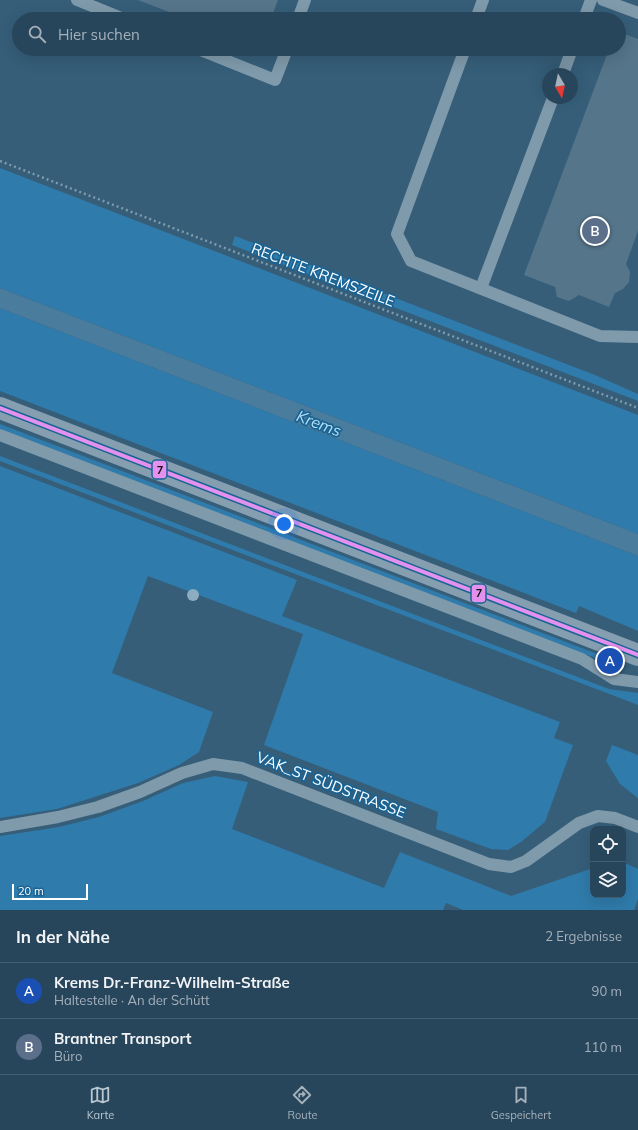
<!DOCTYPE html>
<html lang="de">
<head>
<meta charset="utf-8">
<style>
	body { margin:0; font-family:Mulish,sans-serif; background:#304d61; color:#f1f3f6 }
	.controls { position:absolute; right:12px; bottom:12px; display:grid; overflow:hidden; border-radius:8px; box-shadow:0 4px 16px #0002 }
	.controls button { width:36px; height:36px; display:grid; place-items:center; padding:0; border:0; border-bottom:1px solid #445e71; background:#28465b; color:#f1f3f6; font:20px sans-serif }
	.compass { position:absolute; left:542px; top:68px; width:36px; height:36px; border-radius:50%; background:#28465b; box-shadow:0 4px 16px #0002; rotate:171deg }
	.scale { position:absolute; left:12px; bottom:10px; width:76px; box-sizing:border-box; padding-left:4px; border:2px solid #fff; border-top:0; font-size:11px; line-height:14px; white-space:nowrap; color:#fff; -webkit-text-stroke:3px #1a6495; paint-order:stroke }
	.you { position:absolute; left:284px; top:524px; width:14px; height:14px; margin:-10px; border:3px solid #fff; border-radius:50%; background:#1a73e8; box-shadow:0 0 0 6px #1a73e833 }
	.badge { display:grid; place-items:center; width:26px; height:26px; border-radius:50%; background:#b9c7d0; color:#fff; font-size:13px; font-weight:700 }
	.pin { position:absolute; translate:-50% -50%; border:2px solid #fff; box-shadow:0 1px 4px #0006 }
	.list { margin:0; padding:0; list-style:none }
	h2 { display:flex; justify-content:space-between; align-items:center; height:52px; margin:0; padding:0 16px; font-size:17px }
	h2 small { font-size:13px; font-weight:400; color:#a5b1bb }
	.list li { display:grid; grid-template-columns:26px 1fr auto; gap:12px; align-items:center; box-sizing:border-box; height:56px; padding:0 16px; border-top:1px solid #445e71 }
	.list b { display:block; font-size:15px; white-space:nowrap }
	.list p { margin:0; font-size:13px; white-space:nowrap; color:#a5b1bb }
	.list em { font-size:13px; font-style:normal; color:#a5b1bb }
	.icon { flex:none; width:22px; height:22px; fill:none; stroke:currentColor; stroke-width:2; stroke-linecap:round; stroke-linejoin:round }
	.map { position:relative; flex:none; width:638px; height:910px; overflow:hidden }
	.search { position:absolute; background:#28465b; box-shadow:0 4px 16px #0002; left:12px; right:12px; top:12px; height:44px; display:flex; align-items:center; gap:10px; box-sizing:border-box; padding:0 14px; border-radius:22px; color:#a5b1bb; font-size:15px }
	.sheet { height:164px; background:#28465b }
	nav { display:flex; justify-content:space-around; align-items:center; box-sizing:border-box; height:56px; border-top:1px solid #445e71; background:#28465b; font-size:11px; color:#a5b1bb }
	nav a { display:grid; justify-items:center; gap:2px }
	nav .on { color:#b9c7d0 }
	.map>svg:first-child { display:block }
	.green { fill:#2f7bab }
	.water { fill:#4a7c9d }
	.building { fill:#55758a }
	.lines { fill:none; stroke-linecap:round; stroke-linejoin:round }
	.path { stroke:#7f9aab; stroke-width:2.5; stroke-dasharray:2 3; stroke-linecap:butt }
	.lane { stroke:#7f9aab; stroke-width:12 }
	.secondary { stroke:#869fb0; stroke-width:22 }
	.bus-1-casing { stroke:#1a6495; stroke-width:7 }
	.bus-1 { stroke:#e491ee; stroke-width:4 }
	.tree { fill:#8cacc0 }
	.labels { text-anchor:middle; stroke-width:3.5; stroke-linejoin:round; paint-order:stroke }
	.street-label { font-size:15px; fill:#fff; stroke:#1a6495 }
	.water-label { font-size:16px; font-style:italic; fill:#b8dff6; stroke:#1a6495 }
	.line-badge { stroke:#1a6495; stroke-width:1.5 }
	.pale-badge-label { font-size:11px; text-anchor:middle; font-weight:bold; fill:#111 }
</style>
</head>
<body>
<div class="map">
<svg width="638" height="910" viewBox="0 0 638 910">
	<rect width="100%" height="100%" fill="#365e79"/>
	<g class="green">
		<path d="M 0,168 L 638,415 L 638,534 L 0,288 Z"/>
		<path d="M 235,236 L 595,375 L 638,394 L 638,401 L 232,245 Z"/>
		<path d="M 0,308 L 638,556 L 638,631 L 579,606 L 576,613 L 0,391 Z"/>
		<path d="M 0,424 L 605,657 L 609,661 L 603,661 L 0,429 Z"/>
		<path d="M 0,456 L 609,689 L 638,693 L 638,705 L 0,461 Z"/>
		<path d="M 0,466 L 297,580 L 282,616 L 560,722 L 554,738 L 573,745 L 545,822 L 521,842 L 508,850 L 491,849 L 436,829 L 438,812 L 264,745 L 303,634 L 148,576 L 112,673 L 213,712 L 199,752 L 179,765 L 138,783 L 57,809 L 0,818 Z"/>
		<path d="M 612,745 L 638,755 L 638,798 L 620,784 L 606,761 Z"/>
		<path d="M 215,776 L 248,782 L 232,829 L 384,888 L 400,852 L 511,896 L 593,868 L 593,895 L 623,895 L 623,862 L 638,869 L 638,899 L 634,910 L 463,910 L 446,903 L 443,910 L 0,910 L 0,836 L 59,827 L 99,817 L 143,801 L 183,783 Z"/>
	</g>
	<path class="water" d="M 0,288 L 638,534 L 638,556 L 0,308 Z"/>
	<g class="building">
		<path d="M 138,0 L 278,0 L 271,19 L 187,19 Z"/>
		<path d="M 619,32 L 638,39 L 638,231 L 626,264 L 630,272 L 629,282 L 623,289 L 615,293 L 609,307 L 579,295 L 569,301 L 557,297 L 555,287 L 524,275 L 609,49 L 619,49 Z"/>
	</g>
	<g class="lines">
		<path class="path" d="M 0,161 L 638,408"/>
		<g class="lane">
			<path d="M 77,0 L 124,19"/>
			<path d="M 603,0 L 638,13"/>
			<path d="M 298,19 L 305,0"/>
			<path d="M 476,19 L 483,0"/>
			<path d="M 584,19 L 591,0"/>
			<path d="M 198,49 L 275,80 L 287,49"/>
			<path d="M 465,49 L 397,234 L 411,261 L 600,336 L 638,337"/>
			<path d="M 563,74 L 572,49"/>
			<path d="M 481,288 L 553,98"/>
			<path d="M 0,435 L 582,659 L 614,679 L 638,682"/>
			<path d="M 0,827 L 58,817 L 98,807 L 140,792 L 182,773 L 213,764 L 242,768 L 489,864 L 511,867 L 526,861 L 579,823 L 598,816 L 615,818 L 638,827"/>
		</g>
		<path class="secondary" d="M 0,408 L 638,655"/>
		<defs>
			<path id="bus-1" d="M 0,408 L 638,655"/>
		</defs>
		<use href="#bus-1" class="bus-1-casing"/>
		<use href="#bus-1" class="bus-1"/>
	</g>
	<circle class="tree" cx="193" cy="595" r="6"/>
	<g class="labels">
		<g class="street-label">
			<text transform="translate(323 275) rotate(21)" y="5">RECHTE KREMSZEILE</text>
			<text transform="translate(331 785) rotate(21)" y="5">VAK_ST SÜDSTRASSE</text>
		</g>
		<g class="water-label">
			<text transform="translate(319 423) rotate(21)" y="6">Krems</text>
		</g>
	</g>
	<g class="line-badge">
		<rect x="152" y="460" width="15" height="19" rx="4" fill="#e491ee"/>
		<rect x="471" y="584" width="15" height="19" rx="4" fill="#e491ee"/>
	</g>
	<g class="pale-badge-label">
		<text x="160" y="474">7</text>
		<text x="479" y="597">7</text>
	</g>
</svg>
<div class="controls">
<button><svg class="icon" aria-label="locate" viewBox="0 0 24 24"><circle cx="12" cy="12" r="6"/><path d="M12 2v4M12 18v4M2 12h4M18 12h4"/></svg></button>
<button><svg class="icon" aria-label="layers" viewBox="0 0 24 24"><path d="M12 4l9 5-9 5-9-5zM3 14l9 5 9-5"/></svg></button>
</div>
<svg class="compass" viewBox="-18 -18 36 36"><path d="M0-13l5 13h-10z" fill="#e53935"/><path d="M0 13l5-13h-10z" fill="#a5b1bb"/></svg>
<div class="scale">20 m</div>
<div class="you"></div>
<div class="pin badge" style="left:610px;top:661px;background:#1a4fb4">A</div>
<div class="pin badge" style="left:595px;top:231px;background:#5c6f8a">B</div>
<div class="search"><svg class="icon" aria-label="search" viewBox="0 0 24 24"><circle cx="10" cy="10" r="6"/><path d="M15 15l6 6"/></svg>Hier suchen</div>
</div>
<section class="sheet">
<h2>In der Nähe<small>2 Ergebnisse</small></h2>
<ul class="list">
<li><span class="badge" style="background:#1a4fb4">A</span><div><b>Krems Dr.-Franz-Wilhelm-Straße</b><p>Haltestelle · An der Schütt</p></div><em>90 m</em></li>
<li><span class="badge" style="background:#5c6f8a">B</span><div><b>Brantner Transport</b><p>Büro</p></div><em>110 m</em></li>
</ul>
</section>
<nav>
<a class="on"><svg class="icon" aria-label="map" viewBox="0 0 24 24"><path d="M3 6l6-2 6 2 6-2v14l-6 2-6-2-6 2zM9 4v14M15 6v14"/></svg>Karte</a>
<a><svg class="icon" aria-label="directions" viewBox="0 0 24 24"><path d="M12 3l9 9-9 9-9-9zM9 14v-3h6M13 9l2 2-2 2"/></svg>Route</a>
<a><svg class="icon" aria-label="saved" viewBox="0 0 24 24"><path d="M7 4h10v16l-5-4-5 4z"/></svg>Gespeichert</a>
</nav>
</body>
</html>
